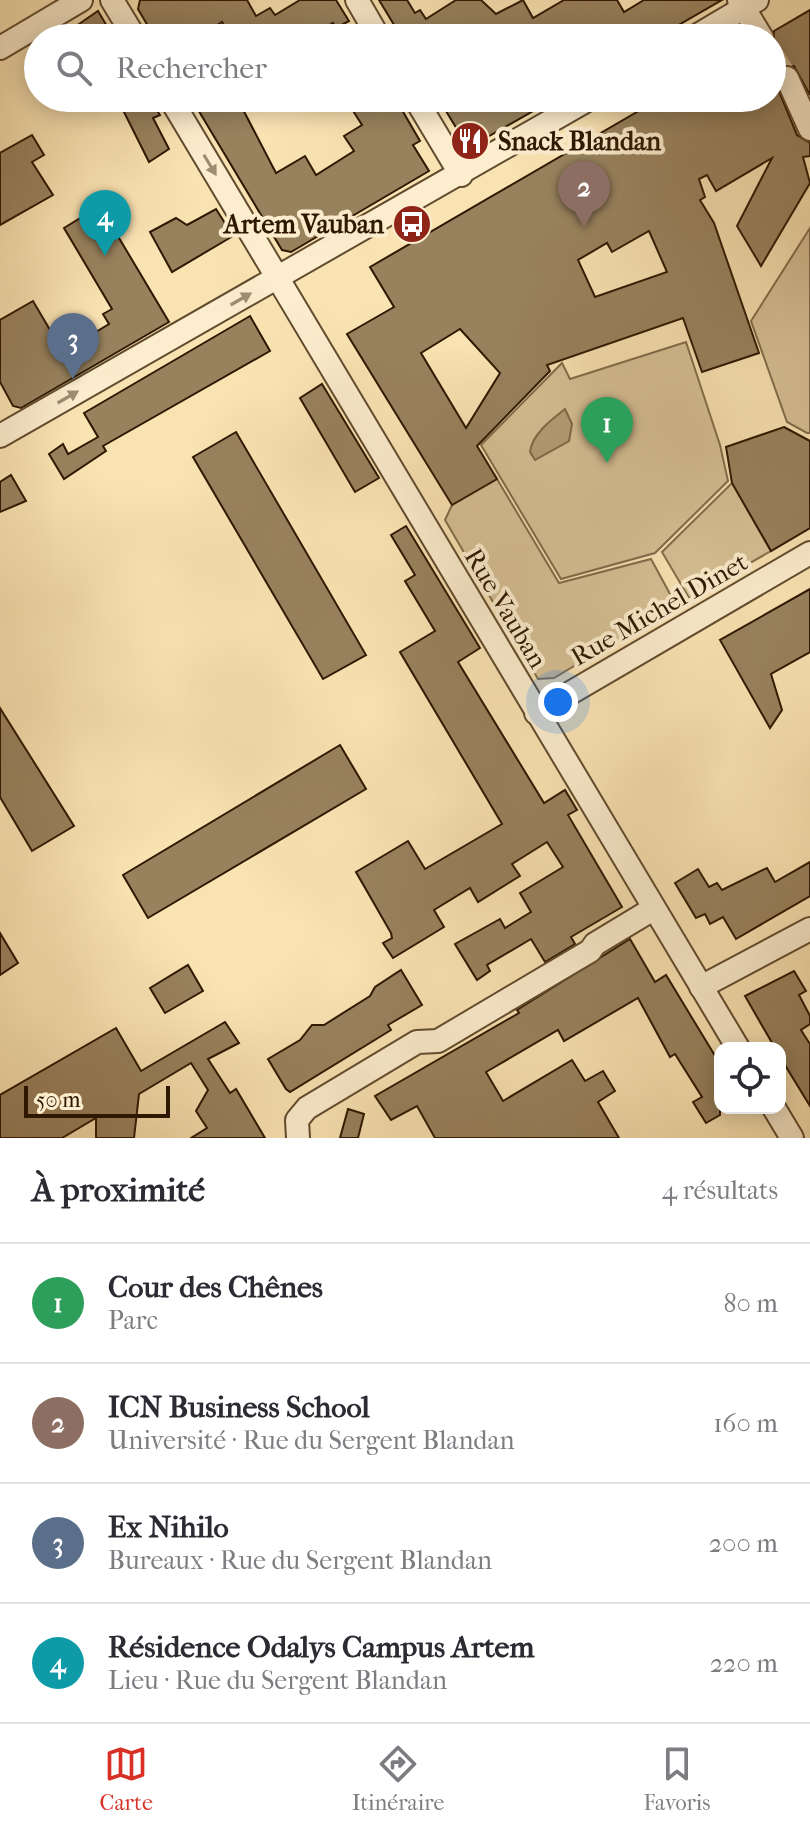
<!DOCTYPE html>
<html lang="fr">
<head>
<meta charset="utf-8">
<style>
	body { margin:0; font-family:"IM FELL French Canon",serif; background:#f2f2f3; color:#2b2b33 }
	.controls { position:absolute; right:24px; bottom:24px; display:grid; overflow:hidden; border-radius:16px; box-shadow:0 4px 20px #0003 }
	.controls button { width:72px; height:72px; display:grid; place-items:center; padding:0; border:0; border-bottom:2px solid #e1e1e2; background:#fff; color:#2b2b33; font:40px sans-serif }
	.scale { position:absolute; left:24px; bottom:20px; width:146px; box-sizing:border-box; padding-left:8px; border:4px solid #2e1801; border-top:0; font-size:22px; line-height:28px; white-space:nowrap; color:#2e1801; -webkit-text-stroke:6px #fcedce; paint-order:stroke }
	.you { position:absolute; left:558px; top:702px; width:28px; height:28px; margin:-20px; border:6px solid #fff; border-radius:50%; background:#1a73e8; box-shadow:0 0 0 12px #1a73e833 }
	.badge { display:grid; place-items:center; width:52px; height:52px; border-radius:50%; background:#d93025; color:#fff; font-size:26px; font-weight:700 }
	.pin { position:absolute; translate:-50% -66px; filter:drop-shadow(0 2px 4px #0008) }
	.pin::after { content:''; position:absolute; top:42px; width:28px; height:24px; background:inherit; clip-path:polygon(0 0,100% 0,50% 100%) }
	.list { margin:0; padding:0; list-style:none }
	h2 { display:flex; justify-content:space-between; align-items:center; height:104px; margin:0; padding:0 32px; font-size:34px }
	h2 small { font-size:26px; font-weight:400; color:#7c7c81 }
	.list li { display:grid; grid-template-columns:52px 1fr auto; gap:24px; align-items:center; box-sizing:border-box; height:120px; padding:0 32px; border-top:2px solid #e1e1e2 }
	.list b { display:block; font-size:30px; white-space:nowrap }
	.list p { margin:0; font-size:26px; white-space:nowrap; color:#7c7c81 }
	.list em { font-size:26px; font-style:normal; color:#7c7c81 }
	.icon { flex:none; width:44px; height:44px; fill:none; stroke:currentColor; stroke-width:2; stroke-linecap:round; stroke-linejoin:round }
	.map { position:relative; flex:none; width:810px; height:1138px; overflow:hidden }
	.search { position:absolute; background:#fff; box-shadow:0 4px 20px #0003; left:24px; right:24px; top:24px; height:88px; display:flex; align-items:center; gap:20px; box-sizing:border-box; padding:0 28px; border-radius:44px; color:#7c7c81; font-size:30px }
	.sheet { height:584px; background:#fff }
	nav { display:flex; justify-content:space-around; align-items:center; box-sizing:border-box; height:112px; border-top:2px solid #e1e1e2; background:#fff; font-size:22px; color:#7c7c81 }
	nav a { display:grid; justify-items:center; gap:4px }
	nav .on { color:#d93025 }
	.map>svg:first-child { display:block }
	.green { fill:#d7c095; stroke:#826c4b; stroke-width:2 }
	.water { fill:#b59e76; stroke:#7f6847; stroke-width:2 }
	.building { fill:#98825e; stroke:#2e1801; stroke-width:2; fill-rule:evenodd }
	.lines { fill:none; stroke-linecap:round; stroke-linejoin:round }
	.minor-tunnel { stroke:#d1ba8f; stroke-width:22; stroke-dasharray:22 11; stroke-linecap:butt }
	.minor-casing { stroke:#614b2e; stroke-width:26 }
	.minor { stroke:#fcedce; stroke-width:22 }
	.oneway { fill:#9f8d72 }
	.labels { text-anchor:middle; stroke-width:8; stroke-linejoin:round; paint-order:stroke }
	.poi-label { font-size:26px; font-weight:bold; fill:#2e1801; stroke:#fcedce; text-anchor:start }
	.street-label { font-size:26px; fill:#2e1801; stroke:#fcedce }
</style>
</head>
<body>
<div class="map">
<svg width="810" height="1138" viewBox="0 0 810 1138">
	<rect width="100%" height="100%" fill="#fae3b3"/>
	<filter id="stains"><feTurbulence type="fractalNoise" baseFrequency=".0025" numOctaves="4"/><feColorMatrix values="0 0 0 0 .2 0 0 0 0 .09 0 0 0 0 .02 0 0 0 .5 -.17"/></filter>
	<radialGradient id="worn" r=".72"><stop offset=".6" stop-color="#630" stop-opacity="0"/><stop offset="1" stop-color="#630" stop-opacity=".3"/></radialGradient>
	<g class="green">
		<path d="M 810,228 L 810,433 L 807,433 L 787,422 L 751,321 Z"/>
		<path d="M 686,342 L 720,445 L 728,481 L 655,553 L 561,579 L 481,445 L 562,363 L 570,379 Z"/>
		<path d="M 497,479 L 559,583 L 651,559 L 676,605 L 554,678 L 538,679 L 445,520 L 452,505 Z"/>
		<path d="M 732,483 L 771,551 L 689,598 L 662,552 Z"/>
	</g>
	<path class="water" d="M 565,409 L 572,424 L 569,441 L 535,460 L 530,452 C 532,434 552,419 565,409 Z"/>
	<g class="building">
		<path d="M 140,0 L 247,0 L 256,16 L 270,8 L 275,15 L 300,0 L 336,0 L 349,21 L 336,28 L 333,23 L 309,38 L 231,38 L 222,22 L 197,38 L 155,38 L 138,9 Z"/>
		<path d="M 379,0 L 407,0 L 415,13 L 420,10 L 426,19 L 456,0 L 481,0 L 496,14 L 523,0 L 533,18 L 564,0 L 617,0 L 624,12 L 644,0 L 722,0 L 656,38 L 402,38 Z"/>
		<path d="M 810,10 L 810,95 L 794,66 L 781,66 L 773,77 L 797,135 L 810,143 L 810,156 L 803,157 L 810,183 L 761,266 L 737,226 L 772,158 L 716,191 L 707,175 L 699,179 L 705,197 L 700,200 L 714,223 L 759,353 L 702,372 L 683,318 L 547,365 L 550,371 L 477,446 L 497,479 L 452,505 L 347,334 L 394,307 L 370,267 L 661,98 L 772,98 L 774,31 ZM 649,231 L 667,272 L 595,297 L 578,260 L 607,243 L 612,252 ZM 460,329 L 500,373 L 466,428 L 421,353 Z"/>
		<path d="M 98,11 L 114,38 L 54,38 L 79,24 Z"/>
		<path d="M 117,98 L 149,98 L 160,115 L 153,118 L 169,149 L 149,162 Z"/>
		<path d="M 191,98 L 237,98 L 276,173 L 305,156 L 316,175 L 354,151 L 344,136 L 362,125 L 345,98 L 395,98 L 420,141 L 413,145 L 429,171 L 291,252 L 282,250 Z"/>
		<path d="M 438,98 L 476,98 L 483,108 L 500,98 L 556,98 L 477,143 L 463,139 Z"/>
		<path d="M 32,135 L 44,155 L 32,162 L 53,195 L 0,225 L 0,153 Z"/>
		<path d="M 100,206 L 169,322 L 21,408 L 13,406 L 0,382 L 0,320 L 33,301 L 63,352 L 109,324 L 103,314 L 112,309 L 64,228 Z"/>
		<path d="M 216,209 L 233,236 L 172,272 L 150,232 L 176,218 L 187,225 Z"/>
		<path d="M 250,316 L 270,351 L 103,446 L 106,451 L 64,479 L 49,454 L 63,444 L 68,454 L 98,437 L 84,413 Z"/>
		<path d="M 322,384 L 379,478 L 355,492 L 300,398 Z"/>
		<path d="M 784,427 L 810,441 L 810,528 L 771,551 L 732,483 L 726,447 Z"/>
		<path d="M 236,432 L 366,655 L 323,679 L 193,457 Z"/>
		<path d="M 11,475 L 26,501 L 0,512 L 0,482 Z"/>
		<path d="M 406,526 L 480,648 L 458,662 L 544,803 L 565,790 L 577,810 L 568,815 L 622,907 L 571,937 L 575,944 L 545,962 L 531,939 L 487,965 L 490,971 L 477,980 L 455,944 L 500,919 L 505,928 L 531,912 L 520,893 L 563,867 L 547,842 L 512,864 L 520,876 L 478,902 L 470,888 L 434,910 L 444,927 L 393,958 L 383,943 L 392,938 L 391,933 L 356,872 L 408,841 L 425,869 L 502,824 L 400,652 L 435,631 L 405,581 L 415,575 L 391,535 Z"/>
		<path d="M 810,589 L 810,652 L 771,674 L 782,710 L 770,728 L 720,640 Z"/>
		<path d="M 0,708 L 74,826 L 32,851 L 0,797 Z"/>
		<path d="M 340,745 L 366,789 L 148,918 L 123,875 Z"/>
		<path d="M 810,862 L 810,896 L 736,939 L 723,917 L 710,924 L 705,914 L 696,918 L 675,883 L 698,869 L 709,887 L 717,883 L 722,890 L 767,868 L 775,882 Z"/>
		<path d="M 0,933 L 18,963 L 0,975 Z"/>
		<path d="M 630,939 L 655,982 L 666,975 L 720,1064 L 720,1115 L 706,1123 L 693,1102 L 702,1097 L 675,1054 L 670,1057 L 638,998 L 564,1041 L 558,1030 L 486,1072 L 503,1101 L 572,1060 L 585,1081 L 603,1071 L 615,1091 L 598,1102 L 619,1138 L 435,1138 L 417,1106 L 391,1120 L 375,1096 L 519,1013 L 517,1010 Z"/>
		<path d="M 188,965 L 203,991 L 165,1013 L 150,988 Z"/>
		<path d="M 401,970 L 422,1005 L 388,1025 L 391,1030 L 290,1092 L 286,1089 L 268,1059 L 300,1040 L 312,1025 L 324,1025 L 370,996 L 375,987 Z"/>
		<path d="M 794,971 L 806,991 L 799,995 L 810,1016 L 810,1024 L 801,1030 L 810,1044 L 810,1106 L 780,1057 L 780,1048 L 775,1048 L 745,996 Z"/>
		<path d="M 225,1022 L 239,1043 L 208,1059 L 230,1093 L 236,1089 L 265,1138 L 191,1138 L 207,1128 L 196,1111 L 208,1090 L 191,1063 L 139,1094 L 134,1138 L 96,1138 L 96,1118 L 62,1138 L 0,1138 L 0,1095 L 116,1028 L 141,1071 Z"/>
		<path d="M 348,1109 L 364,1114 L 358,1138 L 340,1138 Z"/>
	</g>
	<g class="lines">
		<path class="minor-tunnel" d="M 772,54 L 787,78"/>
		<defs>
			<g id="minor">
				<path d="M 112,0 L 135,38"/>
				<path d="M 357,0 L 379,38"/>
				<path d="M 739,0 L 762,38"/>
				<path d="M 693,38 L 757,0"/>
				<path d="M 0,48 L 81,0"/>
				<path d="M 787,78 L 810,129"/>
				<path d="M 170,98 L 738,1048"/>
				<path d="M 415,98 L 461,175"/>
				<path d="M 0,436 L 591,98"/>
				<path d="M 536,713 L 810,553"/>
				<path d="M 701,987 L 810,929"/>
				<path d="M 774,1108 L 792,1138"/>
				<path d="M 298,1138 L 297,1120 L 307,1108 L 417,1042 L 438,1041 L 590,951 L 595,944 L 653,909"/>
			</g>
		</defs>
		<use href="#minor" class="minor-casing"/>
		<use href="#minor" class="minor"/>
	</g>
	<defs><path id="oneway-solid" d="M-6-.8H1V-3.2L6.5 0L1 3.2V.8H-6Z" transform="scale(2)"/></defs>
	<g class="oneway">
		<use href="#oneway-solid" transform="translate(210 165) rotate(59)"/>
		<use href="#oneway-solid" transform="translate(241 299) rotate(-30)"/>
		<use href="#oneway-solid" transform="translate(68 397) rotate(-30)"/>
	</g>
	<defs>
		<symbol id="restaurant-disc" viewBox="-11 -11 22 22"><circle r="9.5" fill="#8f2418" stroke="#fcedce"/><path d="M-5-6h1v4h1v-4h1v4h1v-4h1v5L-1.5 .5V6h-2V.5L-5-1ZM5-6V6H3V1.5H1.5Q1.5-4 5-6Z" fill="#fff"/></symbol>
		<symbol id="bus-disc" viewBox="-11 -11 22 22"><circle r="9.5" fill="#8f2418" stroke="#fcedce"/><path d="M-5-6H5V4H4V6H2V4H-2V6H-4V4H-5ZM-3.5-4V0h7V-4ZM-3.5 1.2v1.5H-2V1.2ZM2 1.2v1.5H3.5V1.2Z" fill="#fff"/></symbol>
	</defs>
	<g fill-rule="evenodd">
		<use href="#restaurant-disc" x="448" y="119" width="44" height="44"/>
		<use href="#bus-disc" x="390" y="202" width="44" height="44"/>
	</g>
	<g class="labels">
		<g class="poi-label">
			<text x="498" y="150">Snack Blandan</text>
			<text x="384" y="233" text-anchor="end">Artem Vauban</text>
		</g>
		<g class="street-label">
			<text transform="translate(506 608) rotate(59)" y="9">Rue Vauban</text>
			<text transform="translate(659 609) rotate(-30)" y="9">Rue Michel Dinet</text>
		</g>
	</g>
	<rect width="100%" height="100%" filter="url(#stains)"/>
	<rect width="100%" height="100%" fill="url(#worn)"/>
</svg>
<div class="controls">
<button><svg class="icon" aria-label="locate" viewBox="0 0 24 24"><circle cx="12" cy="12" r="6"/><path d="M12 2v4M12 18v4M2 12h4M18 12h4"/></svg></button>
</div>
<div class="scale">50 m</div>
<div class="you"></div>
<div class="pin badge" style="left:607px;top:463px;background:#2e9e5b">1</div>
<div class="pin badge" style="left:584px;top:227px;background:#8d6e63">2</div>
<div class="pin badge" style="left:73px;top:379px;background:#5c6f8a">3</div>
<div class="pin badge" style="left:105px;top:256px;background:#0f9aa8">4</div>
<div class="search"><svg class="icon" aria-label="search" viewBox="0 0 24 24"><circle cx="10" cy="10" r="6"/><path d="M15 15l6 6"/></svg>Rechercher</div>
</div>
<section class="sheet">
<h2>À proximité<small>4 résultats</small></h2>
<ul class="list">
<li><span class="badge" style="background:#2e9e5b">1</span><div><b>Cour des Chênes</b><p>Parc</p></div><em>80 m</em></li>
<li><span class="badge" style="background:#8d6e63">2</span><div><b>ICN Business School</b><p>Université · Rue du Sergent Blandan</p></div><em>160 m</em></li>
<li><span class="badge" style="background:#5c6f8a">3</span><div><b>Ex Nihilo</b><p>Bureaux · Rue du Sergent Blandan</p></div><em>200 m</em></li>
<li><span class="badge" style="background:#0f9aa8">4</span><div><b>Résidence Odalys Campus Artem</b><p>Lieu · Rue du Sergent Blandan</p></div><em>220 m</em></li>
</ul>
</section>
<nav>
<a class="on"><svg class="icon" aria-label="map" viewBox="0 0 24 24"><path d="M3 6l6-2 6 2 6-2v14l-6 2-6-2-6 2zM9 4v14M15 6v14"/></svg>Carte</a>
<a><svg class="icon" aria-label="directions" viewBox="0 0 24 24"><path d="M12 3l9 9-9 9-9-9zM9 14v-3h6M13 9l2 2-2 2"/></svg>Itinéraire</a>
<a><svg class="icon" aria-label="saved" viewBox="0 0 24 24"><path d="M7 4h10v16l-5-4-5 4z"/></svg>Favoris</a>
</nav>
</body>
</html>
